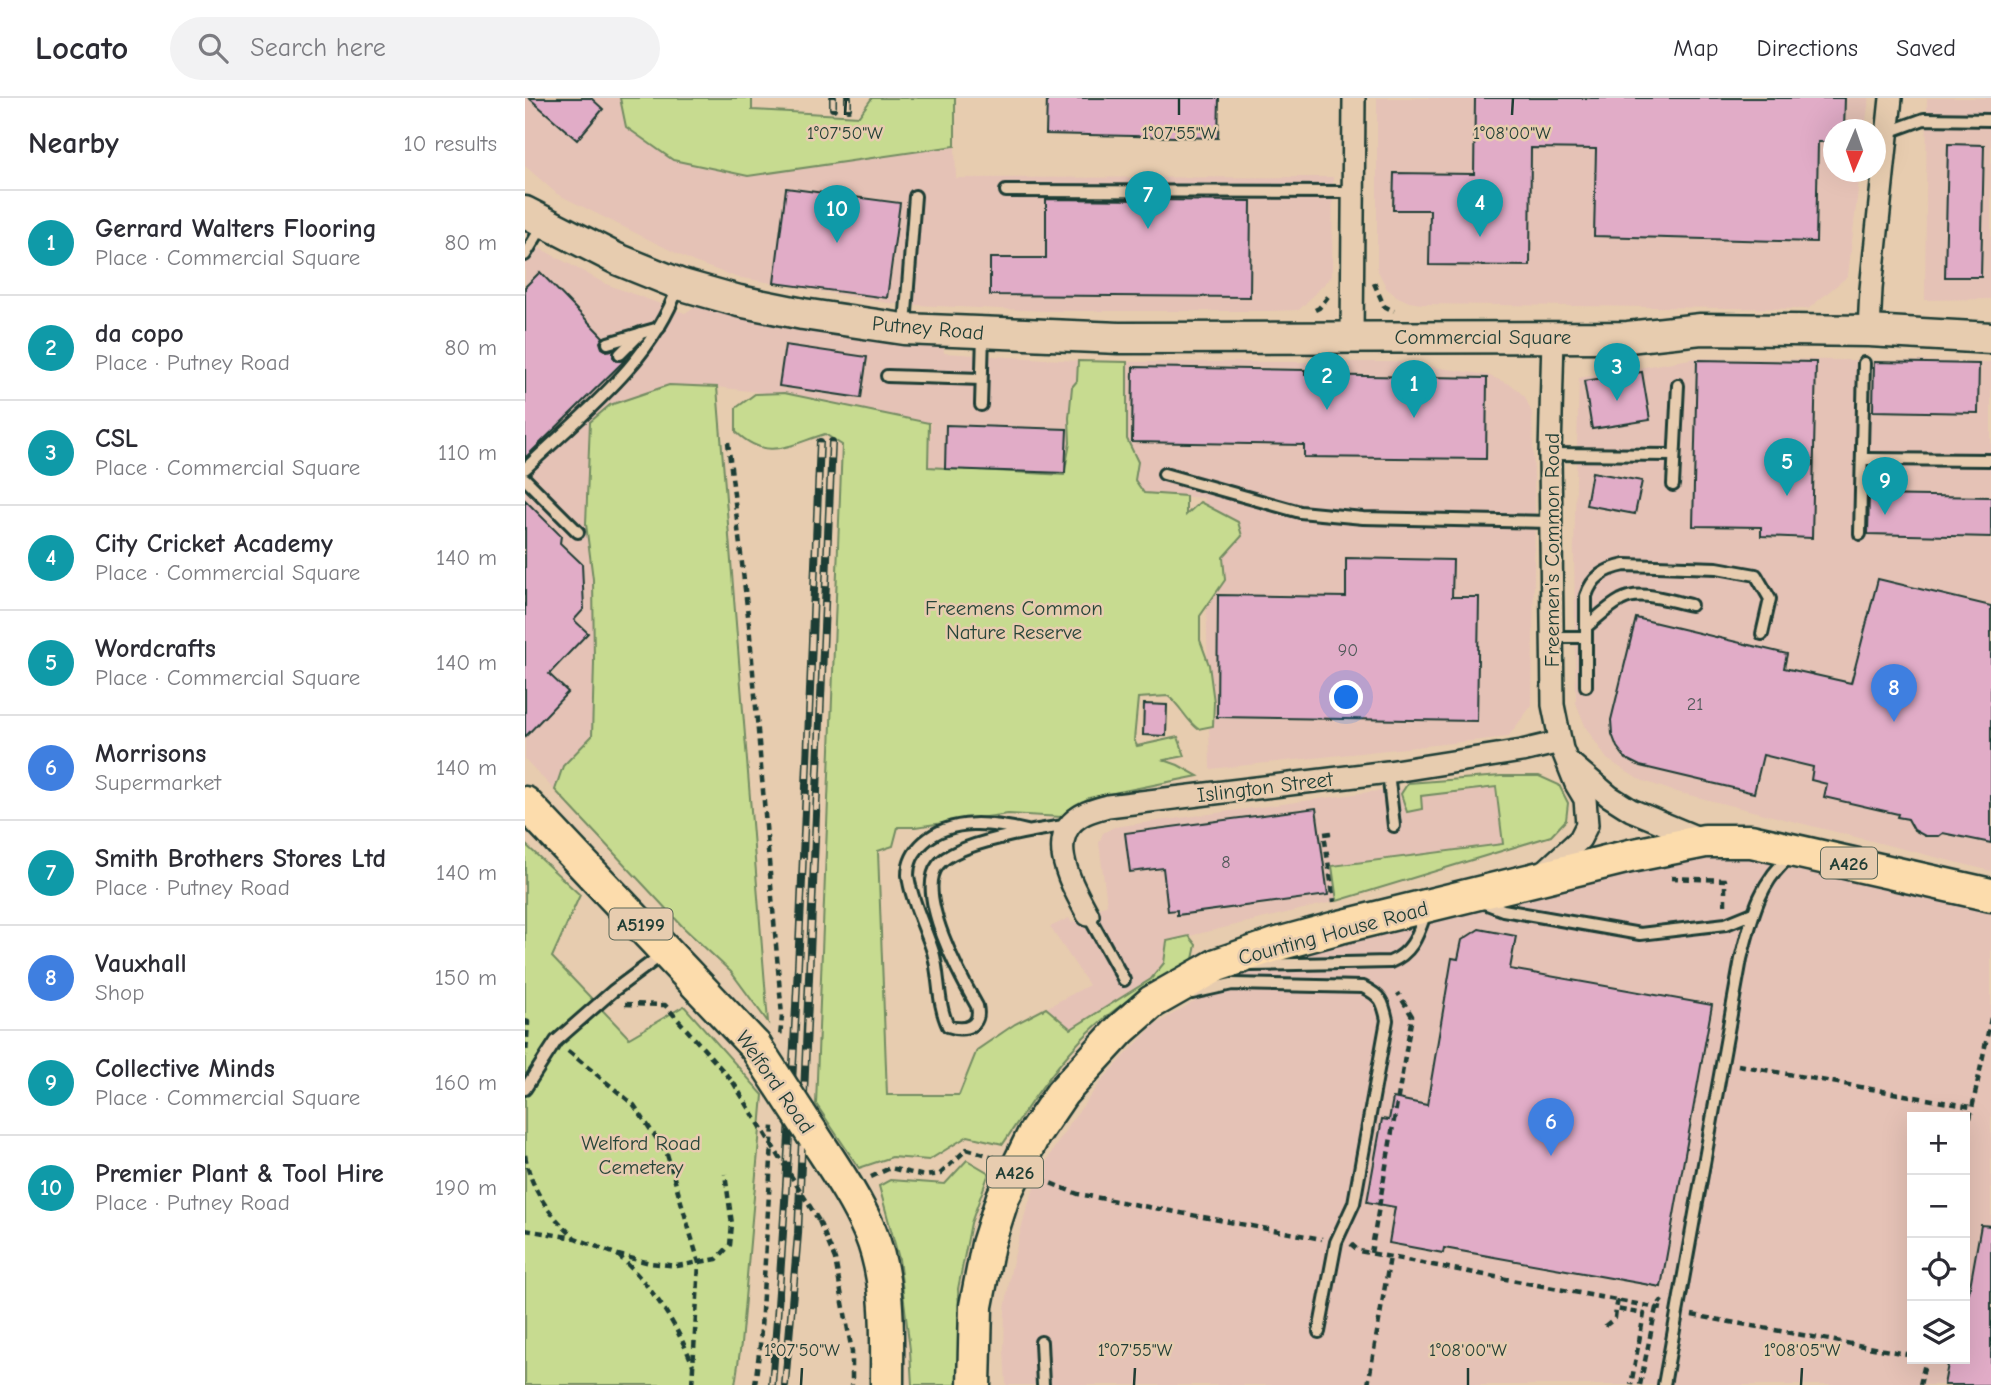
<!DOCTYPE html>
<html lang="en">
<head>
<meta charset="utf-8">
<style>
	body { margin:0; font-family:"Comic Neue",sans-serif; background:#f2f2f3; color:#2b2b33 }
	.controls { position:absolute; right:21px; bottom:21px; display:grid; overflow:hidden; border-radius:0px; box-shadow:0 7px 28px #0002 }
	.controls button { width:63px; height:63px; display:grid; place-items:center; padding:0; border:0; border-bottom:2px solid #e1e1e2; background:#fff; color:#2b2b33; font:35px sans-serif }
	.compass { position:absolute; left:1298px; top:21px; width:63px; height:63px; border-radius:50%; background:#fff; box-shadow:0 7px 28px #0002; rotate:182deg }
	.you { position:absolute; left:822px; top:600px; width:24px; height:24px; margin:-18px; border:5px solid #fff; border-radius:50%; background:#1a73e8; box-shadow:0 0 0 10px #1a73e833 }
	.badge { display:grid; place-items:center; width:46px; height:46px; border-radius:50%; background:#111827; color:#fff; font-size:23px; font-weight:700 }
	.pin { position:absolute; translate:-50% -58px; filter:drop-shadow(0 2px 4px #0008) }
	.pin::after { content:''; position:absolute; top:37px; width:24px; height:21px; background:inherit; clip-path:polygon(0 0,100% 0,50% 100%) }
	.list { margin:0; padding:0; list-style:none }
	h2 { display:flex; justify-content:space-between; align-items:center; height:91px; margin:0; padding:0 28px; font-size:30px }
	h2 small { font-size:23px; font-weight:400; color:#7c7c81 }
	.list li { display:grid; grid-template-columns:46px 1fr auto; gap:21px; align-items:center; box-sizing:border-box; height:105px; padding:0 28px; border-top:2px solid #e1e1e2 }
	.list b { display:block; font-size:26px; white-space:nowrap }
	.list p { margin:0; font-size:23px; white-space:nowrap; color:#7c7c81 }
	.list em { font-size:23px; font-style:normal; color:#7c7c81 }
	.icon { flex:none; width:38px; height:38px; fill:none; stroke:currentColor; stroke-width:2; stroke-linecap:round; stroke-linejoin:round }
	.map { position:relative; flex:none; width:1466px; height:1287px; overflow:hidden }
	header { display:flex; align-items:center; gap:42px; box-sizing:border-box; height:98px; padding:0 35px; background:#fff; border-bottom:2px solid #e1e1e2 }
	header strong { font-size:33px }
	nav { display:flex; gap:38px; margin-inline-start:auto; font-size:24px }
	.search { width:490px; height:63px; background:#f2f2f3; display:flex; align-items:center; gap:18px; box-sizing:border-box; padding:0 24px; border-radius:38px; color:#7c7c81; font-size:26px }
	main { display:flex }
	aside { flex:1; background:#fff }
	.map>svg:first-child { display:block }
	.built { fill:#e5c2b6; fill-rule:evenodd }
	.green { fill:#c7db90; stroke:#738c62; stroke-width:2 }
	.building { fill:#e1acc7; stroke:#1f3d34; stroke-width:2 }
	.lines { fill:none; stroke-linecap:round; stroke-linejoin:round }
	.lane-casing { stroke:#1f3d34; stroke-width:16 }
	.street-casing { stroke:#1f3d34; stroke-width:26 }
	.secondary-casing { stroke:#1f3d34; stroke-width:35 }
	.primary-casing { stroke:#1f3d34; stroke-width:37 }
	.path { stroke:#1f3d34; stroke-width:4.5; stroke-dasharray:7 5; stroke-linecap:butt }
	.lane { stroke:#e7ccaf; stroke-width:10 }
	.street { stroke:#e7ccaf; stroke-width:21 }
	.secondary { stroke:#e7ccaf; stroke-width:30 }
	.primary { stroke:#fcdcac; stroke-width:32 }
	.rail-casing { stroke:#1f3d34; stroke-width:8 }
	.rail { stroke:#e7ccaf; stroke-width:5; stroke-dasharray:16; stroke-linecap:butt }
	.primary-bridge-casing { stroke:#1f3d34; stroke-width:37; stroke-linecap:butt }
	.path-bridge { stroke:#1f3d34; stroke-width:4.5; stroke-dasharray:7 5; stroke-linecap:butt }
	.primary-bridge { stroke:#fcdcac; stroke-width:32 }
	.ticks { fill:none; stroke:#1f3d34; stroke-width:2.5 }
	.labels { text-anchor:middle; stroke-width:5; stroke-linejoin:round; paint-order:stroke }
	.number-label { font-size:18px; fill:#505959 }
	.shield { fill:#e7ccaf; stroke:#5b6859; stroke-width:2 }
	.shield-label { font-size:19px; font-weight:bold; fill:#1f3d34 }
	.street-label { font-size:21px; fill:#1f3d34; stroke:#e7ccaf }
	.park-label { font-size:21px; fill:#274539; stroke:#e7ccaf }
	.ticks-label { font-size:18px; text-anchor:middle; fill:#1f3d34; stroke:#e7ccaf; stroke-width:5; stroke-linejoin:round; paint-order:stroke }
</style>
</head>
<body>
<header>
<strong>Locato</strong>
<div class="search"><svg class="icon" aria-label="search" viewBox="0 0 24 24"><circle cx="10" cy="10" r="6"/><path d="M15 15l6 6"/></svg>Search here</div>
<nav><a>Map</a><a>Directions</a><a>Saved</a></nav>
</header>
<main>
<aside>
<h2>Nearby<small>10 results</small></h2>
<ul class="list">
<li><span class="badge" style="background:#0f9aa8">1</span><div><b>Gerrard Walters Flooring</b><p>Place · Commercial Square</p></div><em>80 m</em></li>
<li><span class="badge" style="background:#0f9aa8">2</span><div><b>da copo</b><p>Place · Putney Road</p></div><em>80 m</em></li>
<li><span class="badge" style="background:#0f9aa8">3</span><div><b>CSL</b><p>Place · Commercial Square</p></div><em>110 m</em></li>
<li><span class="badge" style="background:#0f9aa8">4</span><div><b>City Cricket Academy</b><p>Place · Commercial Square</p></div><em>140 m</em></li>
<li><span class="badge" style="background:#0f9aa8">5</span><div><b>Wordcrafts</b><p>Place · Commercial Square</p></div><em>140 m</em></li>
<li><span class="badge" style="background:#3f7fe0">6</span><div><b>Morrisons</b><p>Supermarket</p></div><em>140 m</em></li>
<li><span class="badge" style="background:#0f9aa8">7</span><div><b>Smith Brothers Stores Ltd</b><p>Place · Putney Road</p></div><em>140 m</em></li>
<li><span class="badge" style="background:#3f7fe0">8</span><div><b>Vauxhall</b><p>Shop</p></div><em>150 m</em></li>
<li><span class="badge" style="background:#0f9aa8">9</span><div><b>Collective Minds</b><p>Place · Commercial Square</p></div><em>160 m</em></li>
<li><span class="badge" style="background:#0f9aa8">10</span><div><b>Premier Plant &amp; Tool Hire</b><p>Place · Putney Road</p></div><em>190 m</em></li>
</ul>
</aside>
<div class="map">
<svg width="1466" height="1287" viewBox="0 0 1466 1287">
	<rect width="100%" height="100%" fill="#e7ccaf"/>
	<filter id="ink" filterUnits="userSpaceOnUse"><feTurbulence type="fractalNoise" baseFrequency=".0143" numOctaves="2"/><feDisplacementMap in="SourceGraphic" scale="14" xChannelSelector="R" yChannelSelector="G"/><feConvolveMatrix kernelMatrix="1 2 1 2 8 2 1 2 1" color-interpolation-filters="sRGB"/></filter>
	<g filter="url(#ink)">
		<g class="built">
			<path d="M 0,0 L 95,0 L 101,29 L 223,78 L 430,48 L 431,80 L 808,79 L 807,178 L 774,212 L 746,213 L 519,213 L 370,206 L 211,179 L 169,164 L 32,96 L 0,68 Z"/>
			<path d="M 852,0 L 1344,0 L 1340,31 L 1308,32 L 1308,74 L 1335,74 L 1323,178 L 1283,211 L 897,206 L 884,204 L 873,199 L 862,191 L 852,171 Z"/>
			<path d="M 1402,0 L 1466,0 L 1466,201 L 1400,202 Z"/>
			<path d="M 0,142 L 81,186 L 160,215 L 169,209 L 181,208 L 418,247 L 419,255 L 553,263 L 550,379 L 404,373 L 406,325 L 248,296 L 192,289 L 243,924 L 206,874 L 159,830 L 0,661 Z"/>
			<path d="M 1171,260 L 1466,264 L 1466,773 L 1148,693 L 1113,681 L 1082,661 L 1061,630 L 1051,605 L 1049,451 L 1054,280 Z"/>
			<path d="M 602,264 L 876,264 L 962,277 L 987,287 L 1000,299 L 1007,315 L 1010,412 L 1007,607 L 983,639 L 685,671 L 679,400 L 601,394 Z"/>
			<path d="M 970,682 L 979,746 L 807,768 L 812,803 L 643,843 L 639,865 L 626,881 L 545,931 L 521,910 L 564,887 L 525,829 L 544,820 L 547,825 L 582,806 L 574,745 L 578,735 L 589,729 L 844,694 Z"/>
			<path d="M 1234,757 L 1466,815 L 1466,1287 L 481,1287 L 479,1252 L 480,1212 L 486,1171 L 500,1116 L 515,1073 L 543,1028 L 578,981 L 628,928 L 713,877 L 783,850 L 1156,763 ZM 1387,1019 L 1440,1019 L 1440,1261 L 1387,1261 Z"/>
		</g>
		<g class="green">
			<path d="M 95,0 L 227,0 L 227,12 L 334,18 L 347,0 L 430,0 L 430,48 L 223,78 L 148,62 L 101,29 Z"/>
			<path d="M 553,263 L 602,264 L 602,341 L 613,364 L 610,382 L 619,395 L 661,398 L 661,417 L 675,404 L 713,424 L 717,438 L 698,459 L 700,482 L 675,518 L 675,542 L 684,567 L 689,604 L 688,628 L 673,631 C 660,621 656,608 643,598 L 613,600 L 609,642 L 612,648 L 653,639 L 660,658 L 639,662 L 653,667 L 673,678 L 564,700 L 537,719 L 483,716 L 390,729 L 373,729 L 368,748 L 353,753 L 362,997 L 434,997 L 452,952 L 490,926 L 521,910 L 546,931 L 626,881 L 639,865 L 642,843 L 664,838 L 671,847 L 668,861 C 629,885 587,909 555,943 C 525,975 502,1010 478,1046 L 443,1038 L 404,1062 L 367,1059 L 334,1070 L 291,1006 L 317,347 L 300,336 C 263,347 243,364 211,334 L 211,310 L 230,296 L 259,295 L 404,325 L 403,369 L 539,377 L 545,345 L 544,320 L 547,289 L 552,283 Z"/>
			<path d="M 144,287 L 192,289 L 243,924 L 206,874 L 159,830 L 30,692 L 38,668 L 67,638 L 69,565 L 68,481 L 61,426 L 65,324 L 85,307 Z"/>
			<path d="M 976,678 L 1014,678 L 1034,687 L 1043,705 L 1041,722 L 1026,738 L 812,803 L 807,768 L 978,746 L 971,689 L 896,698 L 897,711 L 882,714 L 876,696 L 883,685 Z"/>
			<path d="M 0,746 L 55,797 L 27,859 L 104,940 L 159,908 L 238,997 L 216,1246 L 210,1287 L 0,1287 Z"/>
			<path d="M 442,1062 L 464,1075 L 446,1125 L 433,1191 L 438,1287 L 387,1287 L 385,1252 L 374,1161 L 354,1088 L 365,1082 L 420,1086 Z"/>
		</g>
		<g class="building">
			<path d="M 4,0 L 66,0 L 78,11 L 52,42 Z"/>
			<path d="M 522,0 L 694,0 L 693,40 L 521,36 Z"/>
			<path d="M 950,0 L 1320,0 L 1319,32 L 1308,32 L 1308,44 L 1293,44 L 1291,144 L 1069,138 L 1071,51 L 1006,50 L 1005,168 L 904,167 L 905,112 L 868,112 L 869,75 L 949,76 Z"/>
			<path d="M 1423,46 L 1459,47 L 1456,179 L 1420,179 Z"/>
			<path d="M 261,90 L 375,105 L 362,200 L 249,185 Z"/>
			<path d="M 521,101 L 726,103 L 725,199 L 465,197 L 465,160 L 521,160 Z"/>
			<path d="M 15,174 L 78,239 L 75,244 L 77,250 L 82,253 L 89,252 L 88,259 L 92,263 L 100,262 L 0,360 L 0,189 Z"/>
			<path d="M 260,247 L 342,259 L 336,300 L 254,288 Z"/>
			<path d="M 1172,262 L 1291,264 L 1287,440 L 1236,438 L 1236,429 L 1168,428 Z"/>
			<path d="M 1349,264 L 1454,266 L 1453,315 L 1348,313 Z"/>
			<path d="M 608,269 L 780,272 L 780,277 L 962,280 L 961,361 L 779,359 L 779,347 L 607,344 Z"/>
			<path d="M 1117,274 L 1125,322 L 1067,331 L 1059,283 Z"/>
			<path d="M 421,327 L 542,331 L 540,375 L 420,371 Z"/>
			<path d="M 1067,374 L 1117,383 L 1110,416 L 1061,407 Z"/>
			<path d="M 1344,397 L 1466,399 L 1466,439 L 1343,436 Z"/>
			<path d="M 0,402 L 36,438 L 35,445 L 57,466 L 59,511 L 49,522 L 63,535 L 24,576 L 43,594 L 0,639 Z"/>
			<path d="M 821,460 L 928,462 L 927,499 L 954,499 L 952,623 L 692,619 L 693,497 L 821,499 Z"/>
			<path d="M 1353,481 L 1466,508 L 1466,745 L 1418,735 L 1414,738 L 1400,738 L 1389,732 L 1383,721 L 1372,719 L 1373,716 L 1299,699 L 1302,686 L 1286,682 L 1288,669 L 1238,657 L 1229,695 L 1115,668 L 1101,661 L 1092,649 L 1087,636 L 1086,622 L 1111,520 L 1262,556 L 1259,570 L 1326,585 Z"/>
			<path d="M 619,606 L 642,607 L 641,638 L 618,637 Z"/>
			<path d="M 791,710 L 803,797 L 652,817 L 652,812 L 643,813 L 638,770 L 605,774 L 600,735 Z"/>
			<path d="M 954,831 L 991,838 L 985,871 L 1187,907 L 1136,1189 L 919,1150 L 918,1155 L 864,1145 L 870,1109 L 842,1104 L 857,1021 L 864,1022 L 868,1000 L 902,1007 L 927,860 L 933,861 L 937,842 Z"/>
			<path d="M 1456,1127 L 1466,1128 L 1466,1287 L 1419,1287 L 1424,1261 L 1440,1261 L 1440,1193 L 1444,1194 Z"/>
		</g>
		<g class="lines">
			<defs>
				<g id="lane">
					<path d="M 1363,34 L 1399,21 L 1466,22"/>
					<path d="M 481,93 L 829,94"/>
					<path d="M 0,157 L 18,127"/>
					<path d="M 380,227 L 390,98"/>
					<path d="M 83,245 L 114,236"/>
					<path d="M 95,256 L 116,235 L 134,230"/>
					<path d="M 362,278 L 456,281"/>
					<path d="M 456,307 L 458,236"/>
					<path d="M 1025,356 L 1149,357"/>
					<path d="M 1339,361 L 1466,362"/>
					<path d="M 0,371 C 57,316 126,265 153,189"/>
					<path d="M 639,376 L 775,414 L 838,420 L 1025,424"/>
					<path d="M 0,381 L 53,434"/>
					<path d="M 1148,387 L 1153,287"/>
					<path d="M 1335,436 L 1339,265"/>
					<path d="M 1061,529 C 1072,520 1083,509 1096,502 C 1115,491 1145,503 1166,507"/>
					<path d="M 1027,539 L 1061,539"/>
					<path d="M 1061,588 L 1061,498 C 1067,479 1080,471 1100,467 L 1192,470 L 1231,477 L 1245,501 L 1237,536"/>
					<path d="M 863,674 L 869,728"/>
					<path d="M 502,733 C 468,725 427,719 399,744 C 389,753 383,763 383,777 C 385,799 401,832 408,854 C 415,878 412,905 423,928 C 440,934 457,928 452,908 C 436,880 390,796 413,767 C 431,744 516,731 546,727"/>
					<path d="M 954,803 L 978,812 L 1115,836 L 1201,826 L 1228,815"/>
					<path d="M 563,817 L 599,882"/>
					<path d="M 726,867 L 865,864 C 888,855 893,836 901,814"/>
					<path d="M 667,895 L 707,886 L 838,889 C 856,898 858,903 862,922 L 829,1105 L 811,1144 L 794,1234"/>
					<path d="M 0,991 L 31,943 L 88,893 L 139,855"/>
					<path d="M 516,1244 L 518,1287"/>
					<path d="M 1139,1287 L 1216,861 C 1226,823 1233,784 1266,758"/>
				</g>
				<g id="street">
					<path d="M 1344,233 L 1346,191 L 1366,0"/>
					<path d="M 827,239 L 829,0"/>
					<path d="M 1044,664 L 1084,698 L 1106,712 L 1178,742"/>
					<path d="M 1016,777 L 1055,741 L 1062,727 L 1060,701 L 1051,686 L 1037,651 L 1028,607 L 1025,356 L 1028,239"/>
					<path d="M 563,817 C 547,787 516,736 561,715 C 568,712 576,710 583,708 L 863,674 L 997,653 L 1035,644"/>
				</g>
				<path id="secondary" d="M 0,114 L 92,161 L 154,186 L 214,203 L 278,216 L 379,231 L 594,240 L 1103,239 L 1176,231 L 1344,233 L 1466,240"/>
				<g id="primary">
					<path d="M 0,705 L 230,948"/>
					<path d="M 288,1037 C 308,1068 330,1099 345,1134 C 365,1182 362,1236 362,1287"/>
					<path d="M 449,1287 L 451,1208 L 463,1146 L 478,1099 L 509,1036 L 537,995 L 596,931 L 627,904 L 692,867 L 753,846 L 815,829 L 1105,758 L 1180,743 L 1226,743 L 1466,797"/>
				</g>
			</defs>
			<use href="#lane" class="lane-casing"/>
			<use href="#street" class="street-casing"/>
			<use href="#secondary" class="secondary-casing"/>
			<use href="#primary" class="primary-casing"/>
			<g class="path">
				<path d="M 849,185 L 859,208 L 869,213"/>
				<path d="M 790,212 L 794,210 L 805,196"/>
				<path d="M 203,344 L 224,526 L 257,918 L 255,939"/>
				<path d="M 806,735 L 799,736 L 809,804"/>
				<path d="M 1146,780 L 1200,782 L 1200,810"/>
				<path d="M 100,906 L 140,907 L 208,984"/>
				<path d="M 0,923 L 3,924 L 1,957"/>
				<path d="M 43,953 L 109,1007 L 142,1056 L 174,1165 L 167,1287"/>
				<path d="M 1213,967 L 1446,1009"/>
				<path d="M 1440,1044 L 1466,920"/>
				<path d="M 0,1057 C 6,1092 24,1116 49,1139"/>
				<path d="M 346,1079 L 365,1070 L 400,1078 L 415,1076 L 442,1051 L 469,1059"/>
				<path d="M 515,1081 L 553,1096 L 797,1141"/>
				<path d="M 294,1123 L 310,1161 L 327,1254 L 327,1287"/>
				<path d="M 0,1132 L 50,1140 L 93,1157 L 125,1165 L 152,1168 L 192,1161 L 205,1147 L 207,1126 L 200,1076"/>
				<path d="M 826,1146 L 834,1153 L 1138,1211"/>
				<path d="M 846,1155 L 887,918 L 873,895"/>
				<path d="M 93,1157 C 128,1190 150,1223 168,1267"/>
				<path d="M 1093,1202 L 1091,1211 L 1119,1216 L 1106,1287"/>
				<path d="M 1167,1217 L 1387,1257"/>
				<path d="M 1080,1228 L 1090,1220 L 1091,1211"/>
				<path d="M 230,1287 L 235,1247 L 248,1028"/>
				<path d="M 843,1287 L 865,1159"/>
				<path d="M 1115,1287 L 1131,1210 L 1137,1202"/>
				<path d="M 1395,1287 L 1401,1261"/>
			</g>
			<use href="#lane" class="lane"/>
			<use href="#street" class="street"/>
			<use href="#secondary" class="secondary"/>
			<use href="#primary" class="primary"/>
			<defs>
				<g id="rail">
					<path d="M 308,10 L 308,0"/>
					<path d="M 323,10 L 323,0"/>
					<path d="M 247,1287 C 272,973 282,658 295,344"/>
					<path d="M 260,1287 L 273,1136 L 307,344"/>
				</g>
			</defs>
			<use href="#rail" class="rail-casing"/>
			<use href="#rail" class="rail"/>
			<defs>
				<path id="primary-bridge" d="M 230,948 L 288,1037"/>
			</defs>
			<use href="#primary-bridge" class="primary-bridge-casing"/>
			<path class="path-bridge" d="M 208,984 L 294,1123"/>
			<use href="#primary-bridge" class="primary-bridge"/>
		</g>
	</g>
	<path class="ticks" d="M 320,17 L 321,0M 654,17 L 654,0M 987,17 L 988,0M 276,1287 L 277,1270M 609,1287 L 610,1270M 943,1287 L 943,1270M 1276,1287 L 1277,1270"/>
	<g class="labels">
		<g class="number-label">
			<text x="823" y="558">90</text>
			<text x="1170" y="612">21</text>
			<text x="701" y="770">8</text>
		</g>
		<g class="shield">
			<rect x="1296" y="749.5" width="56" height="31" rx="5"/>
			<rect x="84.5" y="810.5" width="63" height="31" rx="5"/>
			<rect x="462" y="1058.5" width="56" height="31" rx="5"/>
		</g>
		<g class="shield-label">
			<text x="1324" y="772">A426</text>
			<text x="116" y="833">A5199</text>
			<text x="490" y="1081">A426</text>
		</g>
		<g class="street-label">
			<text transform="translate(403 230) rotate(5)" y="7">Putney Road</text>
			<text x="958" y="246">Commercial Square</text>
			<text transform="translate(1027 452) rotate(-90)" y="7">Freemen's Common Road</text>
			<text transform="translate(740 689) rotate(-7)" y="7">Islington Street</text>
			<text transform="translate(808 835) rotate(-15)" y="7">Counting House Road</text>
			<text transform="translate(250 984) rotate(55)" y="7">Welford Road</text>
		</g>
		<g class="park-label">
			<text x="489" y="517">Freemens Common<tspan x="489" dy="24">Nature Reserve</tspan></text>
			<text x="116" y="1052">Welford Road<tspan x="116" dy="24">Cemetery</tspan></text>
		</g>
	</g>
	<g class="ticks-label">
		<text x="320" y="41">1°07'50"W</text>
		<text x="654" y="41">1°07'55"W</text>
		<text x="987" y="41">1°08'00"W</text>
		<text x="277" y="1258">1°07'50"W</text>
		<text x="610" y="1258">1°07'55"W</text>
		<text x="943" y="1258">1°08'00"W</text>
		<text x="1277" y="1258">1°08'05"W</text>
	</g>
</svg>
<div class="controls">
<button>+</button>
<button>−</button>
<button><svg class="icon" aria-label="locate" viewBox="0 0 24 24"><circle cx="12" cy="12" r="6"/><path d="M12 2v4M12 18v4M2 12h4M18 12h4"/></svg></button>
<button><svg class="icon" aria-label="layers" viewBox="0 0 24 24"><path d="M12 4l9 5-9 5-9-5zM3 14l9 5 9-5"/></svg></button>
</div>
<svg class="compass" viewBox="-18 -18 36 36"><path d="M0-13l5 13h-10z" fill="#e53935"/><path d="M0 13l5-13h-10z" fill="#7c7c81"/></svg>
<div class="you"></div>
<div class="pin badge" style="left:889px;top:320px;background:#0f9aa8">1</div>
<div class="pin badge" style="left:802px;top:312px;background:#0f9aa8">2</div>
<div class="pin badge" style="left:1092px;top:303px;background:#0f9aa8">3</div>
<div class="pin badge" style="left:955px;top:139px;background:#0f9aa8">4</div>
<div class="pin badge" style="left:1262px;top:398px;background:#0f9aa8">5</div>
<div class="pin badge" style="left:1026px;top:1058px;background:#3f7fe0">6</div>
<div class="pin badge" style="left:623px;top:131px;background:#0f9aa8">7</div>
<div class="pin badge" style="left:1369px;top:624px;background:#3f7fe0">8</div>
<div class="pin badge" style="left:1360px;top:417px;background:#0f9aa8">9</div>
<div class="pin badge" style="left:312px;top:145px;background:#0f9aa8">10</div>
</div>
</main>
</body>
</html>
